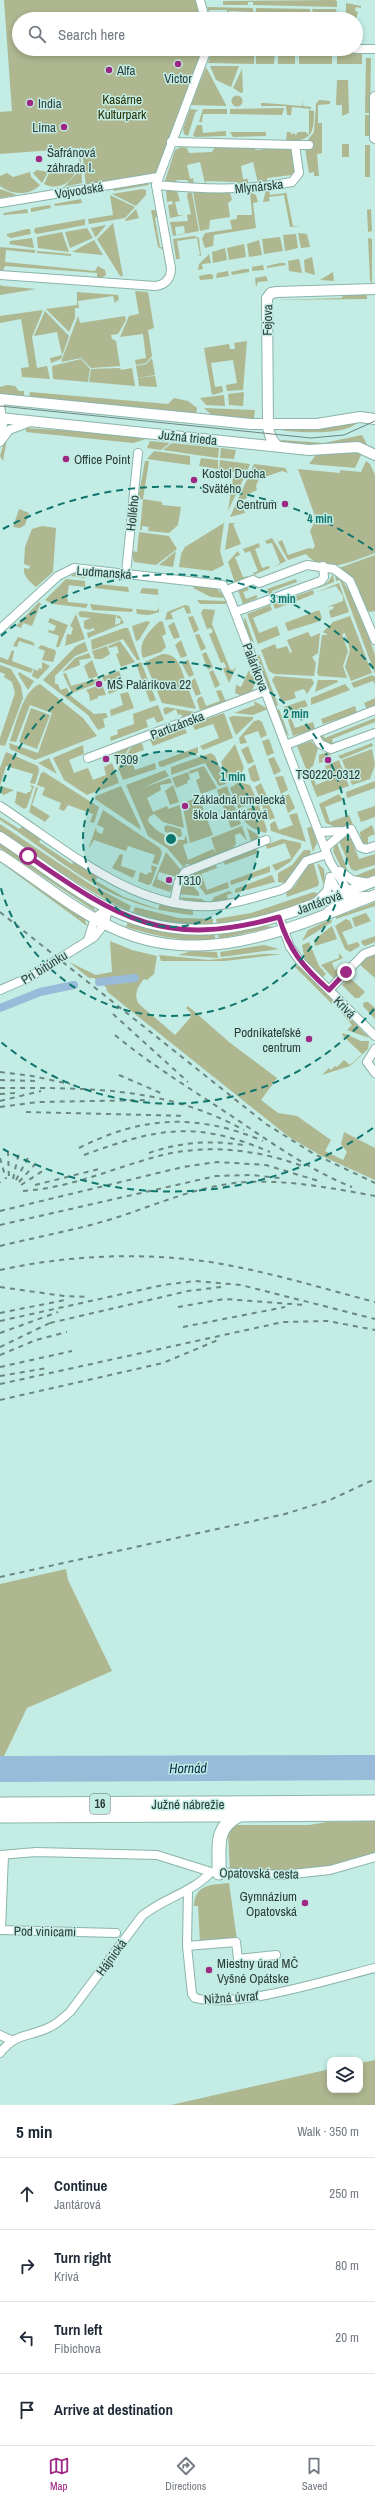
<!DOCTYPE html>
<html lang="en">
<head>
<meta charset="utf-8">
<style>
	body { margin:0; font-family:"Archivo Narrow",sans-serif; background:#f6f6f7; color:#1f2937 }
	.controls { position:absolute; right:12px; bottom:12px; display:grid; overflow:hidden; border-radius:8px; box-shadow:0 2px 6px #0003 }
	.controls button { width:36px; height:36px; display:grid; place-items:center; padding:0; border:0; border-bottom:1px solid #e0e1e3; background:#fff; color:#1f2937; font:20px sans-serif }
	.stop { position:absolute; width:12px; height:12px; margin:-9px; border:3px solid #9d2883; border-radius:50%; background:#fff }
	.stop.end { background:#9d2883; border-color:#fff; box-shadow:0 1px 4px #0008 }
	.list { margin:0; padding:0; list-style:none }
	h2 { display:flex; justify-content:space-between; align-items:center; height:52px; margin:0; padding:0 16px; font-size:17px }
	h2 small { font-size:13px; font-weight:400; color:#747a83 }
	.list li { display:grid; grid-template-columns:26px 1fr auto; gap:12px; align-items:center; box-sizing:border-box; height:72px; padding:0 16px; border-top:1px solid #e0e1e3 }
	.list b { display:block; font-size:15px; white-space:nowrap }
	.list p { margin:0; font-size:13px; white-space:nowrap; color:#747a83 }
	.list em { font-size:13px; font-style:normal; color:#747a83 }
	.icon { flex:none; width:22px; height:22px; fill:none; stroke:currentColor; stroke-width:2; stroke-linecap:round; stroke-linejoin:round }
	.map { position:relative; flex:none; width:375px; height:2105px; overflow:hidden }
	.search { position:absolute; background:#fff; box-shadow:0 2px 6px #0003; left:12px; right:12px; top:12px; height:44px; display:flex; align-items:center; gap:10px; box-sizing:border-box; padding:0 14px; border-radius:22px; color:#747a83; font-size:15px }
	.sheet { height:340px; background:#fff }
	nav { display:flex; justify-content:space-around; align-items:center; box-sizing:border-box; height:56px; border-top:1px solid #e0e1e3; background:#fff; font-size:11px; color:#747a83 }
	nav a { display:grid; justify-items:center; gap:2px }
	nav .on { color:#9d2883 }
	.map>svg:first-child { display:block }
	.green { fill:#aeb790; fill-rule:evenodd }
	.water { fill:#97bbd9 }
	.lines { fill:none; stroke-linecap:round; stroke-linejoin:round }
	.canal { stroke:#97bbd9; stroke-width:8 }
	.minor-casing { stroke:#8bb4ab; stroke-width:10 }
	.tertiary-casing { stroke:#8bb4ab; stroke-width:12 }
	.trunk-casing { stroke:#8bb4ab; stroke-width:15 }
	.minor { stroke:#fff; stroke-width:8 }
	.tertiary { stroke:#fff; stroke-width:10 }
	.trunk { stroke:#fff; stroke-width:13 }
	.tram { stroke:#6c8782; stroke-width:1 }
	.rail { stroke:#6c8782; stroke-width:2; stroke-dasharray:5 5; stroke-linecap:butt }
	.route { stroke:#9d2883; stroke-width:5 }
	.ring { fill:none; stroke:#0f766e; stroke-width:2; stroke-dasharray:7 5 }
	.poi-dot { fill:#9d2883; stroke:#c2ece4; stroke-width:1.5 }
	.labels { text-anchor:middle; stroke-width:3; stroke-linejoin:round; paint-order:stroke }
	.shield { fill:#c2ece4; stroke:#59726d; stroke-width:1 }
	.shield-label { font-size:12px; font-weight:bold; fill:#2c3d3a }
	.poi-label { font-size:13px; fill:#2c3d3a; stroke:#c2ece4; text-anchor:start }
	.park-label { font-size:13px; fill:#272e00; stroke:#c2ece4 }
	.street-label { font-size:13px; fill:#2c3d3a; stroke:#c2ece4 }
	.water-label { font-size:14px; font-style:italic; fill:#002d4b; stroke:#c2ece4 }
	.centre { fill:#0f766e; stroke:#c2ece4; stroke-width:2 }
	.ring-label { font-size:12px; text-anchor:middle; font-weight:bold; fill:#0f766e; stroke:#c2ece4; stroke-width:3; stroke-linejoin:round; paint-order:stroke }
</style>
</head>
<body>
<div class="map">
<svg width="375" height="2105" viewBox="0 0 375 2105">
	<rect width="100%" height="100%" fill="#c2ece4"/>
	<g class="green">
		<path d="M 4,0 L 196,0 L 201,19 L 19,19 L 19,49 L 207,49 L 158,177 L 86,188 L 82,148 L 80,147 L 82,183 L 64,187 L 77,173 L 80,174 L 79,148 L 0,154 L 0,112 L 12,111 Z"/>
		<path d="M 335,0 L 337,1 L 337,7 L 253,5 L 253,2 L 248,2 L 248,5 L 223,5 L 223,1 Z"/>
		<path d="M 346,3 L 361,6 L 361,8 L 356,7 L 355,11 L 358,12 L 356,19 L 346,19 Z"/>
		<path d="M 207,7 L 253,8 L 253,12 L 229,11 L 229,19 L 227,19 L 227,10 L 209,10 L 210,16 Z"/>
		<path d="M 256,8 L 310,9 L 310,13 L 256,13 Z"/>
		<path d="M 312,9 L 336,9 L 337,13 L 313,13 Z"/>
		<path d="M 211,52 L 254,52 L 254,64 L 208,63 Z"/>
		<path d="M 256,52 L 275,52 L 274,64 L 256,64 Z"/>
		<rect x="278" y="52" width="17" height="12"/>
		<rect x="299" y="52" width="33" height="12"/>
		<rect x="337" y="52" width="25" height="12"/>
		<path d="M 366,58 L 371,58 L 370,113 L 365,113 Z"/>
		<path d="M 210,66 L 239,66 L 231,87 L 216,80 Z"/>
		<path d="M 206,67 L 226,105 L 226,106 L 191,105 Z"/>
		<path d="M 242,69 L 243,92 L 241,93 L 233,88 Z"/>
		<path d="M 337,80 L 348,80 L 349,113 L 342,116 L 342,105 L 336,105 Z"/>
		<circle cx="237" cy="101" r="5.5"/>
		<path d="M 303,100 L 303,106 L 311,107 L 311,109 L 292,107 L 291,115 L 287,115 L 286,106 L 261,106 L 261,103 L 265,103 L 302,106 Z"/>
		<path d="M 319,100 L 330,101 L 330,104 L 318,105 L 318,123 L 322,123 L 322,153 L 317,154 L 319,176 L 314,176 L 314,172 L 309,173 L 305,148 L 311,148 L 312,141 L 307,141 L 314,132 L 316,104 Z"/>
		<path d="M 284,108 L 282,115 L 230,114 L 230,109 Z"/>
		<path d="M 190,109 L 198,110 L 195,113 L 188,136 L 184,134 L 183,129 Z"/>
		<path d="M 203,109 L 227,109 L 227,114 L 203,114 L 202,122 L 199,122 Z"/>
		<path d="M 309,110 L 314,111 C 314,135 311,141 286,141 L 287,132 L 290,132 L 292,135 L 293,133 L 296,135 L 298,132 L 306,132 L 309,135 Z"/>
		<rect x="365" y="115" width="5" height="21"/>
		<path d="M 197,125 L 202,125 L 203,133 L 226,131 L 226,136 L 195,137 L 193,135 Z"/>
		<path d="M 230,132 L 266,132 L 266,136 L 233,137 Z"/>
		<rect x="342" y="144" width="7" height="13"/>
		<rect x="365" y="145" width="5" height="32"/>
		<path d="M 181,147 L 187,148 L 189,153 L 212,152 L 215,147 L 255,147 L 255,150 L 261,150 L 262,147 L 292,148 L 297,167 L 292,179 L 292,175 L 267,178 L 267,184 L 258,183 L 253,162 L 241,166 L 243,179 L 248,179 L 248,184 L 241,187 L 237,182 L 204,181 L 208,185 L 205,184 L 200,162 L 187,165 L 190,179 L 193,178 L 194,184 L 191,185 L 187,180 L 176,180 L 179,184 L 164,184 L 175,150 Z"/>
		<path d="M 58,169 L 75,173 C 69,185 56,190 44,184 L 50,171 Z"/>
		<path d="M 37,170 L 48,172 L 42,183 L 33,173 Z"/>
		<path d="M 30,172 L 31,177 L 40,185 C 30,196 11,195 0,186 L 0,176 L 7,173 L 13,177 Z"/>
		<path d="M 148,183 L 149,185 L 114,191 L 113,189 Z"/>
		<path d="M 285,186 L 293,226 L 301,226 L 290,227 L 284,195 L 269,197 L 270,201 L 263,202 L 266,190 L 269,189 L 270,195 L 286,193 Z"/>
		<path d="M 0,189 L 17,195 L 0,198 Z"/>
		<path d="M 142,189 L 146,190 L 146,195 L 136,206 L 112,194 Z"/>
		<path d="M 166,191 L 177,191 L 180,201 L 175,202 L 178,215 L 184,215 L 170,218 L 168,205 L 173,204 L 172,201 L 167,202 Z"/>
		<path d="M 226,191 L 230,193 L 232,200 L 228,203 L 230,217 L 210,220 L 209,229 L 200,231 L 193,192 L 225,193 Z"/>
		<path d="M 188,192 L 192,193 L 199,231 L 173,236 L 170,222 L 188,221 L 187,215 L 191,214 L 187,196 ZM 184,226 L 185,233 L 176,235 L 175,227 Z"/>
		<path d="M 250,192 L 256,195 L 258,202 L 253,203 L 256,228 L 214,235 L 213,246 L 205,248 L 202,239 L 205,233 L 232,229 L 230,220 L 237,219 L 237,215 L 252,215 Z"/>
		<path d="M 110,195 L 135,207 L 125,218 L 89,224 L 88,219 L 113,215 Z"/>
		<path d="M 81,199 L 82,203 L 55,206 L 54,204 Z"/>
		<path d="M 50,205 L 51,208 L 31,212 L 31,208 Z"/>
		<path d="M 27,209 L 28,213 L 3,215 L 4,213 Z"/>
		<path d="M 136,209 L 139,218 L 126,221 L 125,220 Z"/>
		<path d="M 371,209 L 372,231 L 368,232 L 367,210 Z"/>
		<path d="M 151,210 L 155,210 L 159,215 L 155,218 L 160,247 L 165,247 L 164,250 L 158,247 Z"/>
		<path d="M 85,219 L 85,225 L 37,234 L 34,232 L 35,228 Z"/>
		<path d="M 113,223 L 123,276 L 120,276 L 97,239 Z"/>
		<path d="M 106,225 L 97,236 L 95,237 L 91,228 Z"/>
		<path d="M 87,228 L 93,238 L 70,248 L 65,232 Z"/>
		<path d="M 27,229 L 30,229 L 31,234 L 11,238 L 7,236 L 7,234 Z"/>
		<path d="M 62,232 L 69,252 L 38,248 L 37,237 Z"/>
		<path d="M 298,233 L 307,234 L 310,247 L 301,248 Z"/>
		<path d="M 296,234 L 298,248 L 285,251 L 283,235 Z"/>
		<path d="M 194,236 L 199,238 L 201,256 L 198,256 L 200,255 L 197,238 L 177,241 L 180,259 L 176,259 L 173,239 Z"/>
		<path d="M 280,237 L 283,251 L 264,254 L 262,239 Z"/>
		<path d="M 32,238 L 34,248 L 9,244 L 10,241 Z"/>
		<path d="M 368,238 L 372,239 L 372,285 L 370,280 Z"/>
		<path d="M 94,240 L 103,255 L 72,252 Z"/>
		<path d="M 259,240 L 262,255 L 249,257 L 247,244 Z"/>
		<path d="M 244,244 L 246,257 L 229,260 L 227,248 Z"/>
		<path d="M 0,247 L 35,250 L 35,253 L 6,250 L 5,262 L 95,271 L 98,266 L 105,270 L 106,275 L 100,279 L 97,278 L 97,273 L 5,266 L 3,271 L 0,272 Z"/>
		<path d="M 225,248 L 227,260 L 213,263 L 212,252 Z"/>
		<path d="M 37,251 L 71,254 L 71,256 L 37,253 Z"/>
		<path d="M 209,254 L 211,263 L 202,264 L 203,269 L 198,270 L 199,264 Z"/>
		<path d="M 312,257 L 315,275 L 305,272 L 304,260 Z"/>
		<path d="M 299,259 L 302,273 L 289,271 L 288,261 Z"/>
		<path d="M 280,263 L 285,263 L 286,265 L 267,268 L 267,266 Z"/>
		<path d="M 263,265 L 264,270 L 252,271 L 252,267 Z"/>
		<path d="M 244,269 L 249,269 L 249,272 L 232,275 L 231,272 Z"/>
		<path d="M 228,271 L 229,276 L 216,278 L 217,273 Z"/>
		<path d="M 333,272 L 334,281 L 320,280 Z"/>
		<path d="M 209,274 L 213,275 L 213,279 L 200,280 L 199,276 Z"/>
		<path d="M 266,276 L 268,281 L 258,282 L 256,287 L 255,278 Z"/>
		<path d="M 0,285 L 3,286 L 36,289 L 0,295 Z"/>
		<path d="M 135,291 L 148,292 L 154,328 L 148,330 L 152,356 L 146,363 L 136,365 L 135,360 L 146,358 L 143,334 L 120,337 L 129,316 L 139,314 Z"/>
		<path d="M 77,292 L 118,295 L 119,299 L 115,303 L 113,296 L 78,301 L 79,308 L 75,308 L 75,318 L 69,332 L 46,309 L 77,305 Z"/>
		<path d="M 343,295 L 367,295 L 367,299 L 272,300 L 342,298 Z"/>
		<path d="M 43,310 L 32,337 L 37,368 L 47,366 L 50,379 L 22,377 L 21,368 L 29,367 L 21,319 L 0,323 L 0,316 Z"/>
		<path d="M 45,311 L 69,336 L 61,359 L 51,363 L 50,358 L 62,355 L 57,332 L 34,336 Z"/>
		<path d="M 78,316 L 80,323 L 125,316 L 126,320 L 118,334 L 111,335 L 112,339 L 116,341 L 120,366 L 91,368 L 81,358 L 61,362 Z"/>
		<path d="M 247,341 L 243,390 L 227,391 L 226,385 L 237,383 L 233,360 L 211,363 L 215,387 L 222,386 L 223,392 L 212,395 L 204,348 L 229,344 L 230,349 L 235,349 L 234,343 Z"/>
		<path d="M 152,358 L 155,375 L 138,378 L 136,366 L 146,364 Z"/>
		<path d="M 81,359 L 90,369 L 88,382 L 53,379 L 52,366 Z"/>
		<path d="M 120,368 L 121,370 L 132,368 L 135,386 L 89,382 L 91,369 Z"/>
		<path d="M 155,376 L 157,387 L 139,386 L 138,378 Z"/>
		<path d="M 7,385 L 15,386 L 19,391 L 24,391 L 24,396 L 0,394 L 0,387 Z"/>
		<path d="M 30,392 L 168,404 L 174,398 L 188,401 L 197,408 L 196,414 L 29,397 Z"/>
		<path d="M 244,392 L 243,406 L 229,405 L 228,394 Z"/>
		<path d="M 224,395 L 225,406 L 206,405 L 200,398 Z"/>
		<path d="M 204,408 L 255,410 L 254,418 L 249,419 L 213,416 Z"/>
		<path d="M 358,422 C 345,436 302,432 284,431 L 281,428 Z"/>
		<path d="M 26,428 L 91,432 L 146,439 L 133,443 L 26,432 Z"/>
		<path d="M 362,435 L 367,444 L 354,442 L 313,445 L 281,442 L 281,440 L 324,443 Z"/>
		<path d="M 5,439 L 7,439 L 3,461 L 0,456 Z"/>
		<path d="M 150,441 L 170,443 L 161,450 L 147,448 Z"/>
		<path d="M 172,443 L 219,448 L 218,458 L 163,450 Z"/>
		<path d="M 221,448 L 236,450 L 234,459 L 220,458 Z"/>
		<path d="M 154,451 L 190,456 L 190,465 L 147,459 Z"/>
		<path d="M 354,451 L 362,453 L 355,468 L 309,464 L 316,455 Z"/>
		<path d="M 201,458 L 218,460 L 218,469 L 199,466 Z"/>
		<path d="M 220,460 L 250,464 L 246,474 L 219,470 Z"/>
		<path d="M 145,461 L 149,461 L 143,499 L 162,502 L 162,505 L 181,507 L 178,525 L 169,533 L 148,531 L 149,527 L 142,526 L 142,530 L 140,530 L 143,499 L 138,499 Z"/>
		<path d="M 366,461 L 370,464 L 375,475 L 375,553 C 353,561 324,576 306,554 L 288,560 L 278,542 L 282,540 L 288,555 L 309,548 L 313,549 L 315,546 L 310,531 L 316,519 L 298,469 L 340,473 L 340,470 L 361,472 Z"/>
		<path d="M 254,464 L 285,468 L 288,473 L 282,471 L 259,479 L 256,486 L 257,490 L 246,495 L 247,498 L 241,501 L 245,513 L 230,517 Z"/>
		<path d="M 234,474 L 245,475 L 238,491 L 231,489 Z"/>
		<path d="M 231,491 L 237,492 L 228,511 Z"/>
		<path d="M 19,509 L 29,513 L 25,525 L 20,528 L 13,527 Z"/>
		<path d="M 224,523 L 220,551 L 224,565 L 212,571 L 179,567 L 181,554 L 185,547 Z"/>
		<path d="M 229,523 L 236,523 L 233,524 L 241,544 L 225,550 Z"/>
		<path d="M 42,526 L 56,528 L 53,572 L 36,587 C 30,582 23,576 24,568 L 29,569 L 30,566 L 24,564 L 25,547 L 32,529 Z"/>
		<path d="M 139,532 L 169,536 L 177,549 L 156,565 L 134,562 L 131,551 L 137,552 Z"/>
		<path d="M 272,538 L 286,561 L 274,567 L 280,563 L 272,543 L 267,544 L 265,541 Z"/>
		<path d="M 259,543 L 260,547 L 255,549 L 262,568 L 269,566 L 270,568 L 254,575 L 253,573 L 258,571 L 250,551 L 245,553 L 243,549 Z"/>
		<path d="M 176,551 L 173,567 L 159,565 Z"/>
		<path d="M 238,551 L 240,555 L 235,557 L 243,577 L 249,576 L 235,583 L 228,562 Z"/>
		<path d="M 375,555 L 375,611 L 370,612 L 367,611 L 357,585 L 339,568 Z"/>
		<path d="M 76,572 L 87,573 L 87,576 L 85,578 L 71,576 Z"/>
		<path d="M 333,574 L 334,582 L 316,589 L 328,582 Z"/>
		<path d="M 335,575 C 352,584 369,636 375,655 C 375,661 375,668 375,674 L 340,580 L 336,581 Z"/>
		<path d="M 66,579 L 85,581 L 85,587 L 69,585 L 67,597 L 68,602 L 88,604 L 86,608 L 53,604 L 45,600 Z"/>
		<path d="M 296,579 L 297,582 L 272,591 L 273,595 L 270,596 L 267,589 Z"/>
		<path d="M 339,583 L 349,612 L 331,618 L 329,611 L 334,608 L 333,606 L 327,607 L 343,601 L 343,596 L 336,586 L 317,592 Z"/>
		<path d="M 96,584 L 128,587 L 129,592 L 95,588 Z"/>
		<path d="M 195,585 L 216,588 L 226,598 L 211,597 L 193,588 Z"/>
		<path d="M 247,586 L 249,590 L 243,592 L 246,599 L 257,595 L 257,598 L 243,604 L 238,590 Z"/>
		<path d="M 142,588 L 158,589 L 159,612 L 149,615 L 137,614 L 136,609 L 157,611 L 159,607 L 158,595 L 140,593 Z"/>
		<path d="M 313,590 L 314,594 L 294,602 L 293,597 Z"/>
		<path d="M 291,598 L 293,602 L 275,609 L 273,604 Z"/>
		<path d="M 197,600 L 226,601 L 226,604 L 200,604 Z"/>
		<path d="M 39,602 L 42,605 L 40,605 L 32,626 L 23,623 L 21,628 L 16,626 Z"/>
		<path d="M 90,604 L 133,609 L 132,612 L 92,610 Z"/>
		<path d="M 185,605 L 189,606 L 191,613 L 187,614 L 184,607 L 171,613 L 173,619 L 165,620 L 167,612 Z"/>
		<path d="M 270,605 L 272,610 L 253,618 L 259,633 L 277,626 L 280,635 L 258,644 L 247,614 Z"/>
		<path d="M 203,609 L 215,610 L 212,624 L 230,669 L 233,670 L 236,667 L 229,683 L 223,669 L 226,667 L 224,662 L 221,663 L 209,634 L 213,632 L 211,628 L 207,629 L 201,613 Z"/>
		<path d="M 319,610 L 322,618 L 320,621 L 288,631 L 285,623 Z"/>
		<path d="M 81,611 L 116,615 L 115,625 L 120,623 L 121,619 L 117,618 L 117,615 L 120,616 L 124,623 L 88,638 L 87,633 L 95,630 L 93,628 L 89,630 L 84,628 L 84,621 L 91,618 L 80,617 L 78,613 Z"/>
		<path d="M 76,614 L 85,639 L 65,646 L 67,634 L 71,635 L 73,628 L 70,626 Z"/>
		<path d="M 193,616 L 199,630 L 194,633 L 188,617 Z"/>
		<path d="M 350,616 L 372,673 L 351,681 L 345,667 L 350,650 L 345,633 L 342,634 L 348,651 L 343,666 L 347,678 L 319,676 L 317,673 L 322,635 L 328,635 L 323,632 L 333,622 Z"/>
		<path d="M 245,617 L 254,643 C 248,639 242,625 245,617 Z"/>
		<path d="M 50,618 L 68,625 L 59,647 L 56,647 L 59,636 L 48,632 L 49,630 L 54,631 L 56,626 L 48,622 Z"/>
		<path d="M 147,621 L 150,622 L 139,640 L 136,641 L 132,626 Z"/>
		<path d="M 160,621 L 163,622 L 166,634 L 162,636 L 166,647 L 161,652 L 143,658 C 137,643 149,631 160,621 Z"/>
		<path d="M 174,622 L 180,637 L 174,639 L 168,626 Z"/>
		<path d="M 124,628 L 128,628 L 140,660 L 137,660 L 123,639 L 92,650 L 91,640 Z"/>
		<path d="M 308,632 L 311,637 L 320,633 L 318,653 L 312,657 L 316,663 L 314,676 L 274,674 L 269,671 L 261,650 L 275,644 L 277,649 L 287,646 L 290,653 L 292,652 L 287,640 Z"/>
		<path d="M 199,634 L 206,648 L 201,651 L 195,635 Z"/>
		<path d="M 18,637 L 33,642 L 35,646 L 19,641 L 17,647 L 13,646 Z"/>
		<path d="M 181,640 L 187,656 L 181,658 L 175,645 Z"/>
		<path d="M 120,641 L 135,662 L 121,667 L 116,654 L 119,653 L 117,646 L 109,648 L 108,646 Z"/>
		<path d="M 85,642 L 88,651 L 75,656 L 55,676 L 55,684 L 58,684 L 60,690 L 67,688 L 71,696 L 94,714 L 106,713 L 108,717 L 103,719 L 105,727 L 98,730 L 88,715 L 43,680 L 76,646 Z"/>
		<path d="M 41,645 L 55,650 L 56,653 L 53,662 L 42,660 L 45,651 L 38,648 Z"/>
		<path d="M 107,646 L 110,654 L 102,659 L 95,659 L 92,651 Z"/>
		<path d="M 12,650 L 14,651 L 12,661 L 33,669 L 31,673 L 0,662 L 0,657 L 8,660 Z"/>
		<path d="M 206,652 L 213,667 L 208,670 L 202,654 Z"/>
		<path d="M 89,653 L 91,658 L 79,660 L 80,665 L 62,672 L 75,658 Z"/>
		<path d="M 162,654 C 178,653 181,668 185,680 L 180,683 L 183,690 L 188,688 L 196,709 L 162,703 L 145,662 Z"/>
		<path d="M 259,654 L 278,705 L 276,707 L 257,659 Z"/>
		<path d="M 188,659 L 194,675 L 189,677 L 182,664 Z"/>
		<path d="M 92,660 L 98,676 L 89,679 L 84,666 Z"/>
		<path d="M 42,662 L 50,666 L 38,679 L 32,676 L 34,669 L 38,671 L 39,668 L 42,669 Z"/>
		<path d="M 141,662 L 156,700 L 150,702 L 136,664 Z"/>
		<path d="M 0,665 L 11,669 L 21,686 L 23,698 L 5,746 L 0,745 L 0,738 L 15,693 L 12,682 L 4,677 L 5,674 L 0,672 Z"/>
		<path d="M 213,670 L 220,685 L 215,688 L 209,672 Z"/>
		<path d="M 249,670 L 251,676 L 253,674 L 256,677 L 252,692 L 242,696 L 235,693 L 236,685 L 241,687 Z"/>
		<path d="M 119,671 L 125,687 L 109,694 L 108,691 L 114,688 L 116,685 L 115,681 L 104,681 L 102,677 Z"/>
		<path d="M 19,672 L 34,681 L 28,690 L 18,674 Z"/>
		<path d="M 66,673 L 71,686 L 100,678 L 101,682 L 72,693 L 63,674 Z"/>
		<path d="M 372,675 L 375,677 L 375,684 L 373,681 L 354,688 L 351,683 Z"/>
		<path d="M 275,676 L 312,679 L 314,683 L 307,694 L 304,689 L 294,692 L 296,698 L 282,702 L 272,680 Z"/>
		<path d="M 195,678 L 201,694 L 196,696 L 190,682 Z"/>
		<path d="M 318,680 L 337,680 L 338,682 L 315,692 Z"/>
		<path d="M 40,684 L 83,718 L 97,736 L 35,760 L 10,749 L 9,743 L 38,753 L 52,713 L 30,705 L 16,742 L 10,741 C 16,725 22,691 40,684 Z"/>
		<path d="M 102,684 L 106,695 L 98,696 L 98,698 L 90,701 L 89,694 L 86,690 Z"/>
		<path d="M 345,684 L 350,690 L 311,705 L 311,698 Z"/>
		<path d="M 221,690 L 226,702 L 200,710 L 197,701 L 198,698 L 202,696 L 206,706 L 220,701 L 216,691 Z"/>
		<path d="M 128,692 L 134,708 L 111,716 L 110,710 L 123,705 L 120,694 Z"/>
		<path d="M 375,698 L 375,707 L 367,709 L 364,703 Z"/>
		<path d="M 305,700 L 308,706 L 289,713 L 295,728 L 313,722 L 315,729 L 293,736 L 284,707 Z"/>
		<path d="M 254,701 L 268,709 L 253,715 L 234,713 L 255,705 Z"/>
		<path d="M 158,705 L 164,720 L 157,723 L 154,717 L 146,720 L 148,727 L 111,741 L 110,737 L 118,734 L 117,730 L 134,724 L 133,714 Z"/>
		<path d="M 355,706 L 357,713 L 323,724 L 321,719 Z"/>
		<path d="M 166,707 L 195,712 L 196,714 L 183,718 L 181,714 L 178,715 L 176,709 L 165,715 L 163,709 Z"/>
		<path d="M 31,708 L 50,715 L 37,749 L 19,742 Z"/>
		<path d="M 279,709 L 289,736 L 285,732 L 277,710 Z"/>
		<path d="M 224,713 L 233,738 L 203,750 L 200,746 L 219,738 L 213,724 L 195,730 L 192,724 Z"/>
		<path d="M 232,716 L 253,717 L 253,719 L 236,735 L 229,718 Z"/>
		<path d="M 375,718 L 375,722 L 332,739 L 333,744 L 325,744 L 319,737 L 322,735 L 325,738 Z"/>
		<path d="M 259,720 L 262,722 L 267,735 L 261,738 L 258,731 L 244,736 L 247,743 L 240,744 L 239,738 L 254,721 Z"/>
		<path d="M 184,727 L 187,733 L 153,746 L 150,740 Z"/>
		<path d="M 269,739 L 274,753 L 267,756 L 262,741 Z"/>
		<path d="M 311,741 L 318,748 L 313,766 L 310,768 L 316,785 L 330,779 L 325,766 L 339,760 L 349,786 L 317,797 L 297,746 Z"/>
		<path d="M 142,743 L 144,750 L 129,755 L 135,770 L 155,763 L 156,769 L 123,780 L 118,768 L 132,746 Z"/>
		<path d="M 372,743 L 373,746 L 341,759 L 338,756 Z"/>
		<path d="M 235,744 L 244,768 L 239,778 L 228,782 L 221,762 Z"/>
		<path d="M 83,745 L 84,754 L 69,760 L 74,773 L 88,768 L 93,780 L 106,775 L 104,767 L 112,763 L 119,783 L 87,795 L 64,780 L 53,758 Z"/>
		<path d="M 248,746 L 254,762 L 248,764 L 241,750 Z"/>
		<path d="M 130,747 L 117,766 L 113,754 Z"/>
		<path d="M 198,747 L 198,753 L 162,767 L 159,766 L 158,762 Z"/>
		<path d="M 372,749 L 375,765 L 370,779 L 352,785 L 342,760 Z"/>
		<path d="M 6,752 L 38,766 L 39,771 L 35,784 L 30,783 L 33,774 L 6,766 L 0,786 L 0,768 Z"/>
		<path d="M 327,752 L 331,755 L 322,759 L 323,762 L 319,763 L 319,755 Z"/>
		<path d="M 211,753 L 215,756 L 226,784 L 219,786 L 205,763 L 171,775 L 171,767 Z"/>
		<path d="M 274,757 L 281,771 L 274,775 L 268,759 Z"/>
		<path d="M 49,758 L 57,774 L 38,763 Z"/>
		<path d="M 255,764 L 260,780 L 254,782 L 251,780 L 248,769 Z"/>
		<path d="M 204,766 L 217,788 L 201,794 L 196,780 L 200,778 L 198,771 L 190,774 L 189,771 Z"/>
		<path d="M 165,770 L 169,776 L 143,788 L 170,778 L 172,783 L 160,785 L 161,790 L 147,798 L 153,812 L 167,806 L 168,809 L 180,805 L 184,828 L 163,822 L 154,814 L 149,817 L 148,821 C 155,831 172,841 184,840 L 186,835 L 188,843 L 183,845 L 188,860 L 213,849 L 216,853 L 211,838 L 242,826 L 247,841 L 240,833 L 235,835 L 236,844 L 232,849 L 192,865 L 186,864 L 184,868 L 167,848 L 148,836 L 126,785 Z"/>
		<path d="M 44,772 L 99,807 L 94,823 L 90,822 L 93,814 L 68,805 L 64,811 L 59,809 L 61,803 L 42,795 L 45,788 L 37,785 L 41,773 Z"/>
		<path d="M 188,772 L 190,779 L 187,781 L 188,783 L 176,788 L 172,778 Z"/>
		<path d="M 283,776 L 288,790 L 281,794 L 275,777 Z"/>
		<path d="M 375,781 L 375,788 L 347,798 L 346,792 Z"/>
		<path d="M 239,782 L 250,785 L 258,803 L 241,807 L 239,810 L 230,788 Z"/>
		<path d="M 261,783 L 268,799 L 261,801 L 255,787 Z"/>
		<path d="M 30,785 L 34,786 L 27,807 L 24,809 L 15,803 L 17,791 L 26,794 L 28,792 L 30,792 L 32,788 Z"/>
		<path d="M 173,785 L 179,802 L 170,805 L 165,791 Z"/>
		<path d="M 0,786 L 14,790 L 4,795 L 0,793 Z"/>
		<path d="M 121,786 L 140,826 L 141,830 L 95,799 L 96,796 Z"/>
		<path d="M 227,786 L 241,824 L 231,828 L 217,790 Z"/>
		<path d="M 36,787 L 38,788 L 32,805 L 50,816 L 45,822 L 29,812 Z"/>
		<path d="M 289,794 L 295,808 L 288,813 L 283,797 Z"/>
		<path d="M 339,794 L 343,800 L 325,807 L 330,822 L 349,815 L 353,825 L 334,830 L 333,826 L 326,823 L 319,804 Z"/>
		<path d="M 199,797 L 213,835 L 190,843 L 182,803 Z"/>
		<path d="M 268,802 L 275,818 L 268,820 L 262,806 Z"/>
		<path d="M 259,805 L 267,830 L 266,833 C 253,830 244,824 239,812 Z"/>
		<path d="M 375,806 L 375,817 L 361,822 L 357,812 Z"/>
		<path d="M 103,810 L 160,848 L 162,853 L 158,865 L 152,863 L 155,855 L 128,846 L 126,851 L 94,840 L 88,850 L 96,827 L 97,832 L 102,834 L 104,828 L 97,825 Z"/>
		<path d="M 297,813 L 306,842 L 271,831 L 270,824 L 275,821 L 279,830 L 293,825 L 289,815 Z"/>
		<path d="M 0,817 L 19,829 L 23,826 L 42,837 L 39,842 L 72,864 L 75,860 L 98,875 L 96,881 L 124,897 L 158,909 L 160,904 L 193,909 L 193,915 C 172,913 152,909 133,902 C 84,885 43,847 0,820 Z"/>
		<path d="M 0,824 L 90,884 L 131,906 L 129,911 C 83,890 42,859 0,831 Z"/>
		<path d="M 167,825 L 181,829 L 182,836 L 179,837 L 165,832 L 164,827 Z"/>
		<path d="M 372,825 L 375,834 L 368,837 L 368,844 L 361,843 L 360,832 Z"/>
		<path d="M 310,827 L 313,828 L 317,843 L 313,852 L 307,828 Z"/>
		<path d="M 247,828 L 257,834 L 259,839 L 251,841 Z"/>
		<path d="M 346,837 L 351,839 L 359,859 L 375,854 L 375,865 L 355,871 L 351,869 L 338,839 Z"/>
		<path d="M 282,839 L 301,843 L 301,847 L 290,862 L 276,871 L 272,865 L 291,858 L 285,843 L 267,849 L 266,845 Z"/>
		<path d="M 336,841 L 349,874 L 342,869 L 333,851 Z"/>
		<path d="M 0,842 L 92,904 L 96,912 L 0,848 Z"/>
		<path d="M 256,848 L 258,853 L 225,865 L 223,861 Z"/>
		<path d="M 304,850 L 310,850 L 311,854 L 305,857 L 285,883 L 278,882 L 278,873 L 292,865 Z"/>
		<path d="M 166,852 L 182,871 L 176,877 L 159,872 L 157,879 L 173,886 L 170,892 L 152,886 Z"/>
		<path d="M 120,854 L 123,855 L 121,866 L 136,871 L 133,878 L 112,868 Z"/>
		<path d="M 0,859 L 84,917 L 87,926 L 0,862 Z"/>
		<path d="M 311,863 L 314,864 L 319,883 L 318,886 L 287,897 L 286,892 C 301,887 298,871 311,863 Z"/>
		<path d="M 317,863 L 324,869 L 325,883 L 323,883 Z"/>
		<path d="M 151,865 L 157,867 L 151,884 L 148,885 L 138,881 L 140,872 L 147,875 L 149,872 L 152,873 Z"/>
		<path d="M 216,865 L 217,868 L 201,874 L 207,890 L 228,882 L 229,888 L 206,895 L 189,874 Z"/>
		<path d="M 270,866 L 270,872 L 231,885 L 230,881 Z"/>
		<path d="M 375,868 L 375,875 L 363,879 L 352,877 Z"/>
		<path d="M 272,875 L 275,882 L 235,893 L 235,889 Z"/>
		<path d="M 186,877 L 199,893 L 199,896 L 178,894 L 178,888 Z"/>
		<path d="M 229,891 L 233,893 L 227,895 L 228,901 L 211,902 L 214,897 Z"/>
		<path d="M 314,892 L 319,894 C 302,910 240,921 217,925 L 216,919 L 251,913 Z"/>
		<path d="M 179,897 L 202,899 L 206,902 L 184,900 Z"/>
		<path d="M 375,902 L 375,906 L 336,919 L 336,917 Z"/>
		<path d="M 135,907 L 179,918 L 213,919 L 213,925 C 186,925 158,923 133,912 Z"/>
		<path d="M 366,913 L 371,921 L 355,927 L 352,918 Z"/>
		<path d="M 331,919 L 332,922 L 302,941 L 308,930 Z"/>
		<path d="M 346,919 L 350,921 L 353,928 L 342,932 L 348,945 L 358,942 L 360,946 L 350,952 L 345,949 L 335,926 Z"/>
		<path d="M 128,922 L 178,934 L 215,935 L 215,940 C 184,942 156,936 126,927 Z"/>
		<path d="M 265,926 L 275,927 L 219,939 L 218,935 Z"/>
		<path d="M 332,926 L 337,939 L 315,946 L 314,940 Z"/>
		<path d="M 375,936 L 375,942 L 365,946 L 362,944 L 361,941 Z"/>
		<path d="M 110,941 L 132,950 L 157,956 L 154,974 L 147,980 L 144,979 C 138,986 133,995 139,1004 L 175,1035 L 191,1017 L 189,1015 L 191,1013 L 186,1008 L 188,1006 L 229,1042 L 277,1078 L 261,1100 L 278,1113 L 297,1116 L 331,1140 L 325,1151 L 343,1160 L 347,1152 L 341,1144 L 344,1132 L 375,1148 L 375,1180 L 320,1155 L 289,1137 L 110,994 L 106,990 L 107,988 L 94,978 L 89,978 L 69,962 L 96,975 L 112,972 Z"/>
		<path d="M 309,942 L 319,966 L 326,974 L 322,978 L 305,960 L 302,945 Z"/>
		<path d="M 264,945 L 279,949 L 221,957 L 220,952 Z"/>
		<path d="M 192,951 L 217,952 L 218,958 L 178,955 Z"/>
		<path d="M 339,953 L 343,958 L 332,963 L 335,970 L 345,966 L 346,969 L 335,980 L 321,965 L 339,958 Z"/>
		<path d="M 375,953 L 375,978 L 359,964 L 367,956 Z"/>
		<path d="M 264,954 L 282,954 L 225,961 L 161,961 L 159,955 L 209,960 Z"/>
		<path d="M 294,966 L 299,966 L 332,999 L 332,1004 Z"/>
		<path d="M 349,977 L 365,992 L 359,998 L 355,998 L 342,985 Z"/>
		<path d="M 364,1002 L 368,1002 L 375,1008 L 375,1019 L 363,1006 Z"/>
		<path d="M 341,1008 L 369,1038 L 347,1030 L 352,1025 L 339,1010 Z"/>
		<path d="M 343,1033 L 361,1041 L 369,1041 L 368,1049 L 350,1066 L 322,1075 L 329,1068 L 331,1070 L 335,1066 L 337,1067 L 344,1060 L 350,1065 L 362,1054 L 342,1035 Z"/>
		<path d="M 66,1569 L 68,1580 L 112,1671 L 27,1708 L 4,1756 L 0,1756 L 0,1584 Z"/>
		<path d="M 375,1821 L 375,1857 L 330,1870 L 230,1874 L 228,1832 L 232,1825 L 309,1825 L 327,1822 Z"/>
		<path d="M 229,1883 L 237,1940 L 200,1943 L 198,1906 L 194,1906 C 195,1884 211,1885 229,1883 Z"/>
		<path d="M 375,2060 L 375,2105 L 171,2105 L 330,2069 L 330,2090 L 360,2090 L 360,2063 Z"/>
	</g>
	<path class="water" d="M 375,1755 L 375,1780 L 0,1782 L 0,1756 Z"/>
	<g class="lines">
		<g class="canal">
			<path d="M 99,982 L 135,978"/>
			<path d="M 0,1008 L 40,992 L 74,985"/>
		</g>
		<defs>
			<g id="minor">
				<path d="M 200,0 L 205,19"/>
				<path d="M 356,49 L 375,49"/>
				<path d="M 295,145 L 309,145"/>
				<path d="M 156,185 C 202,189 246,191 292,182 L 299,173 L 295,145 L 171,142"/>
				<path d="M 0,203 L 158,177"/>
				<path d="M 0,275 L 155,286 C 165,285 171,279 171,268 L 156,185 L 207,49"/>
				<path d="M 0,406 L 3,424 L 0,435"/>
				<path d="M 0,442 L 9,430 L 30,422"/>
				<path d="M 126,573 L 138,453"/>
				<path d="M 227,590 L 253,580 L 259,583 L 307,565 L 334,569 L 350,581 L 375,640"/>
				<path d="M 235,612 L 321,581 L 324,577 L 323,566"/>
				<path d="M 0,629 L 58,576 L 74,568 L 223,585 L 230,599 L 330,862 L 348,891 L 344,900 L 328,911"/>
				<path d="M 314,734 L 320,744 L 331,749 L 375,733"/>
				<path d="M 286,745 L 375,710"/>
				<path d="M 88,758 L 265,691"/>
				<path d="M 0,806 C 63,847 134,911 213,906 C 236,904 259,896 281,890 L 288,886 L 306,861 L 327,854"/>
				<path d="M 319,832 L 344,831 L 351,829 L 360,847 L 366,849 L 375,846"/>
				<path d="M 325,848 L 344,832"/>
				<path d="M 340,871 L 352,880 L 369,883"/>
				<path d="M 330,877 L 335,887 L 346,897 L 367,896"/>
				<path d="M 316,902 L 327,891 L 330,877"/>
				<path d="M 174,903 L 178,883 L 185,872 L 266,840"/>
				<path d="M 279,917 L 290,947 L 300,961 L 375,1036"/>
				<path d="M 88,940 L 95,918 L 108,908"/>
				<path d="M 0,990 L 30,977 L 94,937 L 105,923 L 108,908"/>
				<path d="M 329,990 L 364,954 L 375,950"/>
				<path d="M 375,1049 L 367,1062 L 375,1073"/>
				<path d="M 0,1855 L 36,1852 L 157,1855 L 211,1872 L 283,1875 L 330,1870 L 375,1857"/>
				<path d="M 4,1855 L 1,1930 L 116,1933"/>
				<path d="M 188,1890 L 187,1946 L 192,1994 L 195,1998 C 236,2009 331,1979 375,1968"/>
				<path d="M 187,1946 L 236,1942 L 238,1959 L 276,1955"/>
				<path d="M 0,2035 L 11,2040"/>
				<path d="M 0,2053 C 16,2032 28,2038 50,2027 C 57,2024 63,2018 70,2012 L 142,1916 C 163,1898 192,1893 211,1872"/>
			</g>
			<g id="tertiary">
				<path d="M 375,97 L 375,138"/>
				<path d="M 0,399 L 251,424 L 317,424 L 360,417 L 375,419"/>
				<path d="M 0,418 L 309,450 L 358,447 L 375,455"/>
				<path d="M 277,446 L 271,438 L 268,428 L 267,298 L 271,293 L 277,292 L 375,289"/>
				<path d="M 0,837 C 32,858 63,883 96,902 C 196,958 278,918 375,881"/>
				<path d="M 0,855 C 39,880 77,913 120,931 C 206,968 295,927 375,895"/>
			</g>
			<g id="trunk">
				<path d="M 0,1804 L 375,1802"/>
				<path d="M 0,1816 L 375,1814"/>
				<path d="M 219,1873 C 220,1847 213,1829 239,1815"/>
			</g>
		</defs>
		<use href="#minor" class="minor-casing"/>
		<use href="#tertiary" class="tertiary-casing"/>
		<use href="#trunk" class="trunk-casing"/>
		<use href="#minor" class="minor"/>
		<use href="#tertiary" class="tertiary"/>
		<use href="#trunk" class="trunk"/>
		<path class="tram" d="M 0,406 L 311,438 L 344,435 L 375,421"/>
		<g class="rail">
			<path d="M 0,912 L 266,1124 L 314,1154 L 375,1183"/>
			<path d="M 113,1014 L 188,1082"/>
			<path d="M 115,1035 C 151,1065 191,1089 230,1115 C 269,1141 309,1170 352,1187"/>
			<path d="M 0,1072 L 32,1076 L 70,1084"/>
			<path d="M 119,1075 L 163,1094"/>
			<path d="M 0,1080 L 35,1081"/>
			<path d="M 0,1088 C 89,1088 163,1086 244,1130"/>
			<path d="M 0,1094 L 16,1093"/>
			<path d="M 0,1101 L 41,1091"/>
			<path d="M 0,1107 L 38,1102 L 150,1100"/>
			<path d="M 26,1112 L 186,1116"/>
			<path d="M 79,1148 C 142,1116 197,1113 263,1141"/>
			<path d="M 8,1151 L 9,1178"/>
			<path d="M 149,1153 C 180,1142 211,1140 243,1145"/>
			<path d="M 84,1155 C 158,1128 195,1120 270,1152"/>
			<path d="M 0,1158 L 6,1179"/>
			<path d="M 13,1179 L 19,1152"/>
			<path d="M 16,1180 L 29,1156"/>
			<path d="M 0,1182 L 0,1183"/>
			<path d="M 19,1182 L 37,1162"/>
			<path d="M 21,1185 L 44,1170"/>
			<path d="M 35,1185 L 99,1169"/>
			<path d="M 23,1191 C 70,1188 111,1169 155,1157 C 205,1143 257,1149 305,1167"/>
			<path d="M 0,1211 L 183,1167 L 217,1162 L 266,1165 L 322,1182"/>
			<path d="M 0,1225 L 216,1176 L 251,1175 L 280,1178"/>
			<path d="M 0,1246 C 37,1237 75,1230 112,1219 C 156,1205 199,1185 246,1182 C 290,1180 332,1188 375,1196"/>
			<path d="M 0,1270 C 69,1255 141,1252 210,1262 C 266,1271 321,1288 375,1302"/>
			<path d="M 0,1287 L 64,1296 L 89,1297"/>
			<path d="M 178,1307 L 224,1299 L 304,1305"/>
			<path d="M 0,1313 L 65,1300"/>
			<path d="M 0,1321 L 163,1285 L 195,1281 L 241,1285 L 375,1319"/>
			<path d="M 50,1323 L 188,1291 L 221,1287"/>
			<path d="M 183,1327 L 285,1307"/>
			<path d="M 0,1333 L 58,1312"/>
			<path d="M 0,1347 L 54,1321"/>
			<path d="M 0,1355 L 36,1340 L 67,1332"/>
			<path d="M 0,1367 L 72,1351"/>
			<path d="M 0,1376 L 47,1368"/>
			<path d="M 0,1384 L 283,1322 L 328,1321 L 375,1330"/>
			<path d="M 0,1400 L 163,1363 L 218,1340"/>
			<path d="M 0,1577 L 285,1514 L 330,1500 L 375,1479"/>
		</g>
	</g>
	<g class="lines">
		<path class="route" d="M 28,856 C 120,919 164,949 279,917 C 289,950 303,967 329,990 L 346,972"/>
	</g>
	<circle cx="171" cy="839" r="88" fill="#0f766e" fill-opacity=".12"/>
	<g class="ring">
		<circle cx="171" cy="839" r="88"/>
		<path d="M0 793A177 177 0 1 1 0 885"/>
		<path d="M374 1009A265 265 0 0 1 1 1042M1 636A265 265 0 0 1 374 669"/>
		<path d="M373 1128A353 353 0 0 1 3 1149M3 529A353 353 0 0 1 373 550"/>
	</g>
	<g class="poi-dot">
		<circle cx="178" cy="64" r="4"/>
		<circle cx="109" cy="70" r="4"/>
		<circle cx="30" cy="103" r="4"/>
		<circle cx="64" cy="127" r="4"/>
		<circle cx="39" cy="159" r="4"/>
		<circle cx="66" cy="459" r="4"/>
		<circle cx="194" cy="480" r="4"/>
		<circle cx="285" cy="504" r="4"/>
		<circle cx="99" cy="684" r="4"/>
		<circle cx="106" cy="759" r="4"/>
		<circle cx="328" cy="760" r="4"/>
		<circle cx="185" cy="806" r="4"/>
		<circle cx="169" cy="880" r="4"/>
		<circle cx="309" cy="1039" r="4"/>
		<circle cx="305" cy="1903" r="4"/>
		<circle cx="209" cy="1970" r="4"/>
	</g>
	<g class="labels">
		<rect class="shield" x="90" y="1794" width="20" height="20" rx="3"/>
		<g class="shield-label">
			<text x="100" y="1808">16</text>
		</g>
		<g class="poi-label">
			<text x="117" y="75">Alfa</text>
			<text x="178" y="83" text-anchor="middle">Victor</text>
			<text x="38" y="108">India</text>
			<text x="56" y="132" text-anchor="end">Lima</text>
			<text x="47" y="157">Šafránová<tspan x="47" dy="15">záhrada I.</tspan></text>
			<text x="74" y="464">Office Point</text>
			<text x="202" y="478">Kostol Ducha<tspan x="202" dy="15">Svätého</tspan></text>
			<text x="277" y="509" text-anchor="end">Centrum</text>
			<text x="107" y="689">MŠ Palárikova 22</text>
			<text x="114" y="764">T309</text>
			<text x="328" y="779" text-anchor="middle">TS0220-0312</text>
			<text x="193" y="804">Základná umelecká<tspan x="193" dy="15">škola Jantárová</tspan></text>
			<text x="177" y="885">T310</text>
			<text x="301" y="1037" text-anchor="end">Podnikateľské<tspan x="301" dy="15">centrum</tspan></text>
			<text x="297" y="1901" text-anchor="end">Gymnázium<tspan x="297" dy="15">Opatovská</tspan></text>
			<text x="217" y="1968">Miestny úrad MČ<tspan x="217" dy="15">Vyšné Opátske</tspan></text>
		</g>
		<g class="park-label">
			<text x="122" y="104">Kasárne<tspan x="122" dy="15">Kulturpark</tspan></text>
		</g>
		<g class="street-label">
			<text transform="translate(259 186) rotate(-6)" y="5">Mlynárska</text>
			<text transform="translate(79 190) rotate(-9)" y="5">Vojvodská</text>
			<text transform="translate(267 320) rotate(-89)" y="5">Fejova</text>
			<text transform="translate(188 437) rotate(6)" y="5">Južná trieda</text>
			<text transform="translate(132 513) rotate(-84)" y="5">Hollého</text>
			<text transform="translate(104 572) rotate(4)" y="5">Ludmanská</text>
			<text transform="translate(256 667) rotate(69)" y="5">Palárikova</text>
			<text transform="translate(177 725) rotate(-21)" y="5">Partizánska</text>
			<text transform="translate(319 902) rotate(-20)" y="5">Jantárová</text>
			<text transform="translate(44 967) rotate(-32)" y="5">Pri bitúnku</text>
			<text transform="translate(345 1007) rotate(45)" y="5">Krivá</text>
			<text x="188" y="1809">Južné nábrežie</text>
			<text transform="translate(259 1873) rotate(1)" y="5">Opatovská cesta</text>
			<text transform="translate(45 1931) rotate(1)" y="5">Pod vinicami</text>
			<text transform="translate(111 1957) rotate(-54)" y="5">Hájnická</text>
			<text transform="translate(231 1997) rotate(-4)" y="5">Nižná úvrať</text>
		</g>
		<g class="water-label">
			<text transform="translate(188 1768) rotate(-1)" y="5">Hornád</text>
		</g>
	</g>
	<circle cx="171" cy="839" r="6" class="centre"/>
	<g class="ring-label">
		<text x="320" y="523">4 min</text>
		<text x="283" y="603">3 min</text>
		<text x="296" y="718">2 min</text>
		<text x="233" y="781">1 min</text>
	</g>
</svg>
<div class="controls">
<button><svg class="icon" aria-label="layers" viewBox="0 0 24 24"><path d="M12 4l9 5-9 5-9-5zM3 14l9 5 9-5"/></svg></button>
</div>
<div class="stop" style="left:28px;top:856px"></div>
<div class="stop end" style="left:346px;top:972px"></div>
<div class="search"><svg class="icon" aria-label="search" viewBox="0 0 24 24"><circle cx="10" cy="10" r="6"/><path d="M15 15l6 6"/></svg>Search here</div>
</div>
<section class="sheet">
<h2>5 min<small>Walk · 350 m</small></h2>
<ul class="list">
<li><svg class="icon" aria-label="ahead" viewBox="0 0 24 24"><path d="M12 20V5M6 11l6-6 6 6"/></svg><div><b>Continue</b><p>Jantárová</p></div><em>250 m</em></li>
<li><svg class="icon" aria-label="right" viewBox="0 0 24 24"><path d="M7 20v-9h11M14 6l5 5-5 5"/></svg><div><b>Turn right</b><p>Krivá</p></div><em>80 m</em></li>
<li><svg class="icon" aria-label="left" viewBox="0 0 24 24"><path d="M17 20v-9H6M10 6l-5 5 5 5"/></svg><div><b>Turn left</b><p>Fibichova</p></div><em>20 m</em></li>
<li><svg class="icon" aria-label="arrive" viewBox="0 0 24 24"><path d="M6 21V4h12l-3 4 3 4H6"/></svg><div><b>Arrive at destination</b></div></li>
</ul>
</section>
<nav>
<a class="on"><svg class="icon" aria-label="map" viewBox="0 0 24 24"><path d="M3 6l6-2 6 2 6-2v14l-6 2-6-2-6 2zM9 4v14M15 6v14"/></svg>Map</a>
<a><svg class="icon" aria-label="directions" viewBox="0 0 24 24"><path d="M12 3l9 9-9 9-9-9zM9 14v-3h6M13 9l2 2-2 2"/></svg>Directions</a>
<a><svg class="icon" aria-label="saved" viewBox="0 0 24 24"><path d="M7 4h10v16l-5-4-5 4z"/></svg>Saved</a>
</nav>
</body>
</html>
